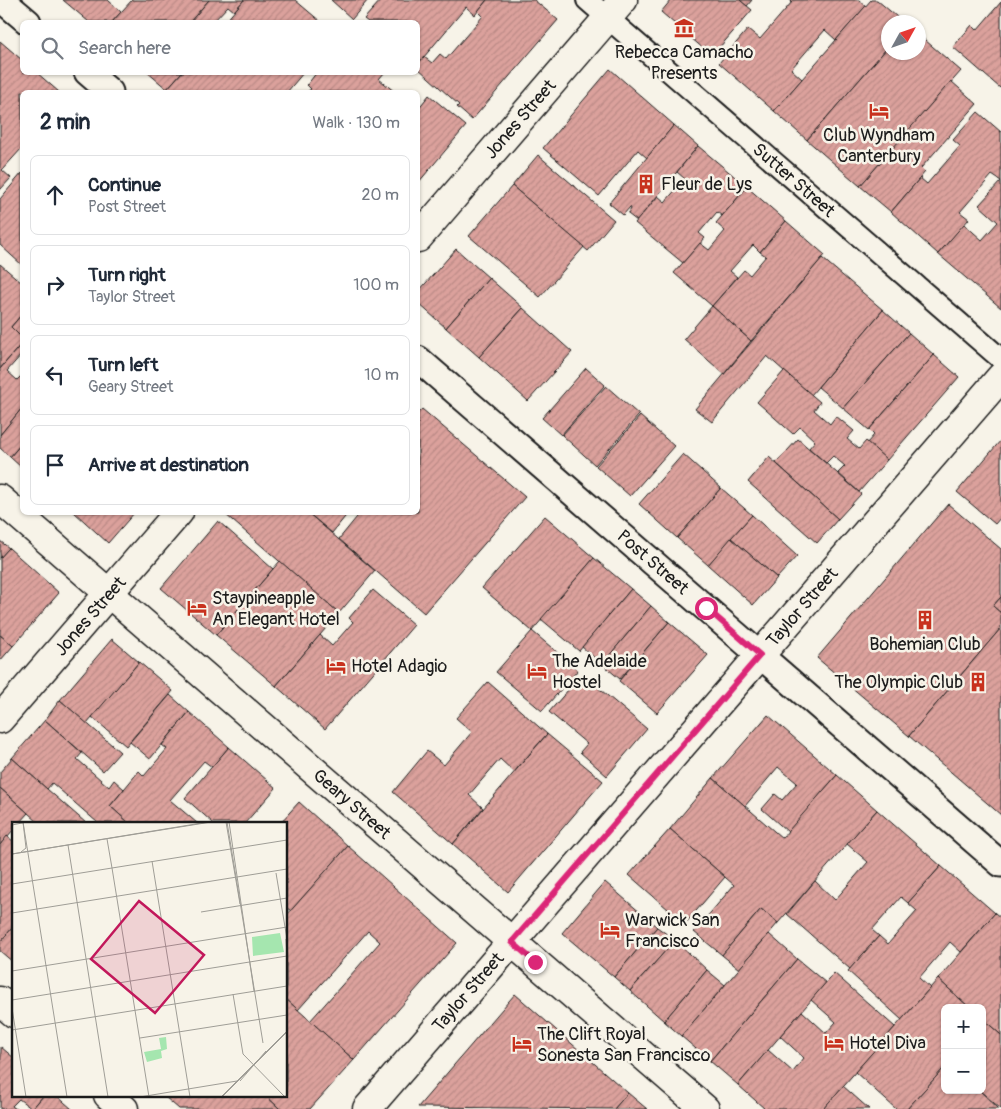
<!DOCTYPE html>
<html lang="en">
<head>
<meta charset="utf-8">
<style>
	body { margin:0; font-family:Pangolin,sans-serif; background:#f2f2f3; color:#1f2937 }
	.controls { position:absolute; right:15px; bottom:15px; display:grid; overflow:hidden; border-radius:8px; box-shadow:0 1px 4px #0004 }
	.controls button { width:45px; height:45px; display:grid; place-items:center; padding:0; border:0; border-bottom:1px solid #e0e1e3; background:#fff; color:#1f2937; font:25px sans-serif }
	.compass { position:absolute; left:881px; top:15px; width:45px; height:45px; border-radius:50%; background:#fff; box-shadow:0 1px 4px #0004; rotate:50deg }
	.stop { position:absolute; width:15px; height:15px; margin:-11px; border:4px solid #db2777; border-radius:50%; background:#fff }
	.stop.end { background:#db2777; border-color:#fff; box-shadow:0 1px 5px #0008 }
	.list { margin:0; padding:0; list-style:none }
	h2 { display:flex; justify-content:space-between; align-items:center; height:65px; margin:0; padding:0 20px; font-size:21px }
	h2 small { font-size:16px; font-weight:400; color:#747a83 }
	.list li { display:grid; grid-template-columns:32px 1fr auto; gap:15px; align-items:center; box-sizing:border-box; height:80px; margin:0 10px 10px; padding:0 10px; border:1px solid #e0e1e3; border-radius:8px }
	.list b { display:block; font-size:19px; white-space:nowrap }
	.list p { margin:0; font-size:16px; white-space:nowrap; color:#747a83 }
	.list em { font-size:16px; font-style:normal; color:#747a83 }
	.icon { flex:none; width:28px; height:28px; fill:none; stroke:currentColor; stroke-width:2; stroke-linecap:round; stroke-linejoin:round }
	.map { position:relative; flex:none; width:1001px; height:1109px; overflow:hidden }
	.search { position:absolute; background:#fff; box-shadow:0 1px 4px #0004; left:20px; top:20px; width:400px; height:55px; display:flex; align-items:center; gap:12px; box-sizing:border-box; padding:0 18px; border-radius:8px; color:#747a83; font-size:19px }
	.panel { position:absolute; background:#fff; box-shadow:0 1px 4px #0004; left:20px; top:90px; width:400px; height:425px; border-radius:8px }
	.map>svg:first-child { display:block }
	.building { fill:url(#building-hatch); stroke:#1c1c1c }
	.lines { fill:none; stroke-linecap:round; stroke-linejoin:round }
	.minor-casing { stroke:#1c1c1c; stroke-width:24 }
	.tertiary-casing { stroke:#1c1c1c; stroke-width:29 }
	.secondary-casing { stroke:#1c1c1c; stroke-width:31 }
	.minor { stroke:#f7f3e8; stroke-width:20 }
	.tertiary { stroke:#f7f3e8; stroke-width:25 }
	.secondary { stroke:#f7f3e8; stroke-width:28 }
	.route { stroke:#db2777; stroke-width:6 }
	.labels { text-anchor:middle; stroke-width:5; stroke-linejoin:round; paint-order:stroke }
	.poi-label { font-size:18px; fill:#1c1c1c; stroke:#f7f3e8; text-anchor:start }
	.street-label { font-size:18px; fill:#1c1c1c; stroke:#f7f3e8 }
	.inset-road { fill:none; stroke:#9f9d96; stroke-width:1 }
	.view { fill:#c2185b; fill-opacity:0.15; stroke:#c2185b; stroke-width:2.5 }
	.inset-edge { fill:none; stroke:#1c1c1c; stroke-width:2.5 }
</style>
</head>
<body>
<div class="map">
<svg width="1001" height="1109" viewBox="0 0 1001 1109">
	<defs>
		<pattern id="building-hatch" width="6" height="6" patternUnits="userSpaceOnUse" patternTransform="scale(1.25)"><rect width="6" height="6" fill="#dba19c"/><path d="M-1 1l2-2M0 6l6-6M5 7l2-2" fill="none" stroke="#bb8a86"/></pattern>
	</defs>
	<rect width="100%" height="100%" fill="#f7f3e8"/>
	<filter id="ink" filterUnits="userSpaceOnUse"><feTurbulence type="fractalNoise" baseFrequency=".02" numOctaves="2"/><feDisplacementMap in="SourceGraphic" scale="10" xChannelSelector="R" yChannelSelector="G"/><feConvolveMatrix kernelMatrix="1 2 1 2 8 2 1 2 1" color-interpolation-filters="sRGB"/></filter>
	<g filter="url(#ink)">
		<g class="building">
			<path d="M 63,0 L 108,0 L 121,12 L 112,22 L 89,22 Z"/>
			<path d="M 132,0 L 209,0 L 190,22 L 112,22 Z"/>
			<path d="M 209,0 L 244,0 L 234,11 L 228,6 L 213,22 L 190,22 Z"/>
			<path d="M 244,0 L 295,0 L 321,22 L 225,22 Z"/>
			<path d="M 331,0 L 368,0 L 352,19 Z"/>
			<path d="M 381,0 L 487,0 L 475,15 L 466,7 L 418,64 L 418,22 L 368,22 L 364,19 Z"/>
			<path d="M 487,0 L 534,0 L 558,20 L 472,120 L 457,107 L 459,105 L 418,68 L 418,64 L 424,57 L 432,63 L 440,54 L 446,59 L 483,16 L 478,11 Z"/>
			<path d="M 671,0 L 740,0 L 752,10 L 712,56 L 661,12 Z"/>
			<path d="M 740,0 L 752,0 L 747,6 Z"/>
			<path d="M 790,0 L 859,0 L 866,6 L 836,40 L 825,30 L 791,69 L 802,79 L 774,111 L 719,63 L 748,29 L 760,39 L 792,2 Z"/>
			<path d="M 871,0 L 877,0 L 903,22 L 888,22 L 888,47 L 807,140 L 774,111 Z"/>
			<path d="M 1001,2 L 1001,87 L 1000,88 L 953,47 L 972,25 L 977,30 Z"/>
			<path d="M 918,34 L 961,71 L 860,186 L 807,140 L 888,47 L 888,52 L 918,52 Z"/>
			<path d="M 0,41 L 22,60 L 22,72 L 36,72 L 59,92 L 22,92 L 22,148 L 2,170 L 11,178 L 0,190 Z"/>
			<path d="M 610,69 L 674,125 L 647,158 L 638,150 L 599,196 L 543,148 Z"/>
			<path d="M 147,72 L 182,72 L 167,89 Z"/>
			<path d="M 182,72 L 304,72 L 287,92 L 170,92 L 167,89 Z"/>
			<path d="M 317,72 L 385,72 L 379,79 L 395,92 L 307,92 L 311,89 L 307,85 Z"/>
			<path d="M 951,81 L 977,104 L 921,168 L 925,172 L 891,212 L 860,186 Z"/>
			<path d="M 429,95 L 466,126 L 418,183 L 418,109 Z"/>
			<path d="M 978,112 L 1001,132 L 1001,181 L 992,175 L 960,212 L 969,219 L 938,254 L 891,212 L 920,178 L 927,184 L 960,146 L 953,140 Z"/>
			<path d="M 674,125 L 698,146 L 637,221 L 628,214 L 631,209 L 630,207 L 623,215 L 609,203 Z"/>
			<path d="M 698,146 L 747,187 L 722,216 L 717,212 L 699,233 L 705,238 L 683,263 L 635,223 L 658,196 L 665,202 L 685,179 L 677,172 Z"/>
			<path d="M 538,155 L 614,220 L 588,251 L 512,186 Z"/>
			<path d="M 22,173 L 22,265 L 0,245 L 0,199 Z"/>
			<path d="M 1001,181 L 1001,308 L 938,254 L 964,224 L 982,240 L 998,222 L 979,205 Z"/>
			<path d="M 512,186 L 584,247 L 540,297 L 469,236 Z"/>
			<path d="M 747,187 L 786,221 L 760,252 L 753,245 L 730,271 L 737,277 L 712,306 L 674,273 L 700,243 L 709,250 L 725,231 L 716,223 Z"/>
			<path d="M 786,221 L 825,255 L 751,341 L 712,306 L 744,270 L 750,275 L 766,256 L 760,252 Z"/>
			<path d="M 456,249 L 489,278 L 446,328 L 418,303 L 418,292 Z"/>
			<path d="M 822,258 L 883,310 L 811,395 L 767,356 L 712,422 L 695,409 Z"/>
			<path d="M 0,264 L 22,283 L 22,314 L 11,327 L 22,338 L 22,343 L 0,369 Z"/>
			<path d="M 489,278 L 523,308 L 479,357 L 446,328 Z"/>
			<path d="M 712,306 L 751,341 L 724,374 L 684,339 Z"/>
			<path d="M 523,308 L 572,352 L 528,401 L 479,357 Z"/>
			<path d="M 883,310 L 909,333 L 843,408 L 818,387 Z"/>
			<path d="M 22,314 L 22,338 L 11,327 Z"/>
			<path d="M 909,333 L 934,355 L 869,430 L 843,408 Z"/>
			<path d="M 22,343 L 22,354 L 7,371 L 17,380 L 21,376 L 22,378 L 22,408 L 0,435 L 0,369 Z"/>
			<path d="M 934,355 L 959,377 L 887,460 L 867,443 L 874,435 L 869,430 Z"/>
			<path d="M 586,368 L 605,385 L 561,435 L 542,418 Z"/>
			<path d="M 784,371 L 820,402 L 814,410 L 830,424 L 836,416 L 854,431 L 847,439 L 859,449 L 866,441 L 887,460 L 859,492 L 838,473 L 845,466 L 833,456 L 826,463 L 809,448 L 815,441 L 800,427 L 793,434 L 757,402 Z"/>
			<path d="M 606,386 L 639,415 L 595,465 L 562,435 Z"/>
			<path d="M 22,408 L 22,443 L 10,457 L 0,448 L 0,435 Z"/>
			<path d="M 422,409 L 525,497 L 424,613 L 339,539 L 361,512 L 418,512 L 418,413 Z"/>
			<path d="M 640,416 L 674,446 L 630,496 L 596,466 Z"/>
			<path d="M 798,439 L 861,494 L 838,519 L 776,463 Z"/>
			<path d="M 1001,440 L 1001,517 L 995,524 L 957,492 Z"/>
			<path d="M 22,443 L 22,468 L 10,457 Z"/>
			<path d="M 683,454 L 721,488 L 677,538 L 639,504 Z"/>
			<path d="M 769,457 L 838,519 L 817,543 L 748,482 Z"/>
			<path d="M 721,488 L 752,515 L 708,565 L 677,538 Z"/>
			<path d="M 948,504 L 1001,549 L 1001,597 L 993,606 L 1001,613 L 1001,628 L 909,736 L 817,658 Z"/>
			<path d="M 74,512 L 135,512 L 108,543 Z"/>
			<path d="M 227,512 L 307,512 L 375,571 L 339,613 L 225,514 Z"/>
			<path d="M 307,512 L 349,512 L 332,533 Z"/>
			<path d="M 752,515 L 797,556 L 777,578 L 731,538 Z"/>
			<path d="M 545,516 L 594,558 L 532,631 L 482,588 Z"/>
			<path d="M 218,521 L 273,569 L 216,635 L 161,588 Z"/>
			<path d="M 731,538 L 777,578 L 753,605 L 708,565 Z"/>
			<path d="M 0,541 L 9,548 L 0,558 Z"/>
			<path d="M 9,548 L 59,593 L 13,646 L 0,635 L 0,558 Z"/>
			<path d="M 594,558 L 631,589 L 579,651 L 541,619 Z"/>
			<path d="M 280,561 L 339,613 L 276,686 L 216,635 Z"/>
			<path d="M 631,589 L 651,606 L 602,664 L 582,647 Z"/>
			<path d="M 373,590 L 414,625 L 325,729 L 276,686 L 320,635 L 332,646 L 353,622 L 349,618 Z"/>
			<path d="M 1001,597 L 1001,613 L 993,606 Z"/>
			<path d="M 651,606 L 669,622 L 620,679 L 602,664 Z"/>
			<path d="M 669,622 L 708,655 L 657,713 L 619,681 Z"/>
			<path d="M 1001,628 L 1001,815 L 909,736 Z"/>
			<path d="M 532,631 L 578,670 L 542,711 L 496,672 Z"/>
			<path d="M 0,635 L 13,646 L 0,661 Z"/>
			<path d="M 112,639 L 139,662 L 87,724 L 60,700 Z"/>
			<path d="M 139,662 L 173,691 L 126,746 L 92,717 Z"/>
			<path d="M 582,674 L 647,729 L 607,776 L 580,752 L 587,744 L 549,712 Z"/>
			<path d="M 488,682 L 547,734 L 514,772 L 500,759 L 469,795 L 483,808 L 453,844 L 393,792 L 427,751 L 444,765 L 472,732 L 456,718 Z"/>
			<path d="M 170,695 L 189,712 L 150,759 L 130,742 Z"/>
			<path d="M 60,700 L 120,752 L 103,771 L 45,720 Z"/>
			<path d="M 189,712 L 229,747 L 212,767 L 204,761 L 170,800 L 197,823 L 129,823 L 110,806 L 139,771 L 144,776 L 167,749 L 162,745 Z"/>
			<path d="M 768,715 L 837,775 L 788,832 L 762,809 L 775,794 L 782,800 L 797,783 L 778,767 L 745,806 L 713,778 Z"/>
			<path d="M 45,720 L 82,753 L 77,759 L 109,787 L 114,780 L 124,789 L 110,806 L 129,823 L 98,823 L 52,783 L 47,789 L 12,758 Z"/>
			<path d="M 547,734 L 603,781 L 508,892 L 453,844 Z"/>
			<path d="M 229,747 L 276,788 L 245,823 L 213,823 L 185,798 Z"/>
			<path d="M 12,758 L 47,789 L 86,823 L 39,823 L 28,813 L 0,788 L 0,772 Z"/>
			<path d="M 837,775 L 877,810 L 778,923 L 761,909 L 722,955 L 694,932 L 734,885 L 670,829 L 713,778 L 782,838 Z"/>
			<path d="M 0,788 L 28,813 L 19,823 L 14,823 L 14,829 L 0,845 Z"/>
			<path d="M 299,802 L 348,846 L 291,911 L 286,907 L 286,823 L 280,823 Z"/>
			<path d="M 877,810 L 941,866 L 908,903 L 901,897 L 872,930 L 879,936 L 850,969 L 787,914 L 815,881 L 835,900 L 868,862 L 847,844 Z"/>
			<path d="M 670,829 L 725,877 L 685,924 L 629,875 Z"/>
			<path d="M 7,836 L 14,842 L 14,926 L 0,942 L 0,845 Z"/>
			<path d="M 348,846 L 457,943 L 354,1060 L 310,1021 L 380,942 L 368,931 L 298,1010 L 286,999 L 286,916 Z"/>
			<path d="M 941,866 L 995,913 L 961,952 L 950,942 L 919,978 L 930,988 L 902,1020 L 848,971 L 879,936 L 888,944 L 917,911 L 908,903 Z"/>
			<path d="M 605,882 L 657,927 L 614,977 L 562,933 Z"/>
			<path d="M 761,909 L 778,923 L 739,969 L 722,955 Z"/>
			<path d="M 995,913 L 1001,918 L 1001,1035 L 982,1018 L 982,1008 L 970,1008 L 938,979 Z"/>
			<path d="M 14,926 L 14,963 L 0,951 L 0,942 Z"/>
			<path d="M 657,927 L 675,940 L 630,991 L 614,977 Z"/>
			<path d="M 769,934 L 797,959 L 710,1061 L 681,1036 Z"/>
			<path d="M 675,940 L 707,970 L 664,1021 L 630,991 Z"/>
			<path d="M 797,959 L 826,983 L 738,1085 L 710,1061 Z"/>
			<path d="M 707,970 L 725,985 L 681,1036 L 664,1021 Z"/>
			<path d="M 834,973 L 895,1027 L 823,1109 L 765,1109 L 738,1085 L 768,1050 L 793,1072 L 804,1058 L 780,1036 L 802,1011 L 826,1033 L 836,1022 L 811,1000 Z"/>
			<path d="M 938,979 L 970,1008 L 945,1008 L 945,1067 L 907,1109 L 896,1109 L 855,1072 Z"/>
			<path d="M 515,994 L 628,1093 L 614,1109 L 418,1107 Z"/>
			<path d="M 286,999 L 354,1060 L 310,1109 L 280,1109 L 265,1095 L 286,1095 Z"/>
			<path d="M 982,1018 L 1001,1035 L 1001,1109 L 979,1090 L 982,1090 Z"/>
			<path d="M 1,1047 L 14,1058 L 14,1095 L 44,1095 L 32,1109 L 19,1099 L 12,1106 L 16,1109 L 0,1109 Z"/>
			<path d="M 945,1067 L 945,1090 L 979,1090 L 999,1109 L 907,1109 Z"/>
			<path d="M 843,1086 L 869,1109 L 823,1109 Z"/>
			<path d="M 628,1093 L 647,1109 L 614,1109 Z"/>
			<path d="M 44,1095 L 56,1095 L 72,1109 L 32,1109 Z"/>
			<path d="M 166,1095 L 265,1095 L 280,1109 L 179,1109 L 165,1097 Z"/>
		</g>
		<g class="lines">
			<defs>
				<path id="minor" d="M 587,0 L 1001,359"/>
				<g id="tertiary">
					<path d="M 2,0 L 28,22"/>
					<path d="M 87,72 L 110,92"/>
					<path d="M 418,359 L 1001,864"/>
				</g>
				<g id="secondary">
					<path d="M 418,238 L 623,0"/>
					<path d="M 0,499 L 705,1109"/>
					<path d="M 0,719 L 179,512"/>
					<path d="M 0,1001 L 14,1013"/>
					<path d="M 108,1095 L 124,1109"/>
					<path d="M 367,1109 L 1001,377"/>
				</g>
			</defs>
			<use href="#minor" class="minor-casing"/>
			<use href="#tertiary" class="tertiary-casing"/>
			<use href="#secondary" class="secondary-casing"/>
			<use href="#minor" class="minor"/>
			<use href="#tertiary" class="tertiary"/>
			<use href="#secondary" class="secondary"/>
		</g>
	</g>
	<g class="lines" filter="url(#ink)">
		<path class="route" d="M 535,962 L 512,942 L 760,655 L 706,608"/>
	</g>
	<defs>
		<symbol id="museum-bare" viewBox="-9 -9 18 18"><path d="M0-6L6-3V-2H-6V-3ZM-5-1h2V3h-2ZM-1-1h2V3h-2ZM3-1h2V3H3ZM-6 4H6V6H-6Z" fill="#c8321e" stroke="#f7f3e8" stroke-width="2.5" paint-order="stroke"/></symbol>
		<symbol id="hotel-bare" viewBox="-9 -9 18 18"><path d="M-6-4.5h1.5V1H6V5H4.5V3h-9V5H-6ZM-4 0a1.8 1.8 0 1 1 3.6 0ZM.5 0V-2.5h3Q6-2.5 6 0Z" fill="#c8321e" stroke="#f7f3e8" stroke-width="2.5" paint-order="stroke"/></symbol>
		<symbol id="building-bare" viewBox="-9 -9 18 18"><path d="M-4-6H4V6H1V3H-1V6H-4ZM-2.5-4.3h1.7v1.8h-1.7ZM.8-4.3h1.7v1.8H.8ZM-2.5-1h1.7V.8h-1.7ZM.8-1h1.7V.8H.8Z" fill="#c8321e" stroke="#f7f3e8" stroke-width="2.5" paint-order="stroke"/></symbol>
	</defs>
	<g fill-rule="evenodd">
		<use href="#museum-bare" x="670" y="14" width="28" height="28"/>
		<use href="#hotel-bare" x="865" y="97" width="28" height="28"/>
		<use href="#building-bare" x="632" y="170" width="28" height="28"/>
		<use href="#hotel-bare" x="183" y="594" width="28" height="28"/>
		<use href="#building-bare" x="911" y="606" width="28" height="28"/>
		<use href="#hotel-bare" x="322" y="652" width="28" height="28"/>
		<use href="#hotel-bare" x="523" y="657" width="28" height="28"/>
		<use href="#building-bare" x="964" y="668" width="28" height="28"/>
		<use href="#hotel-bare" x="596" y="916" width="28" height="28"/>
		<use href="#hotel-bare" x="820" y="1029" width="28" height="28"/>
		<use href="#hotel-bare" x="508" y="1030" width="28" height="28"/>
	</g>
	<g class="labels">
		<g class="poi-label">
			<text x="684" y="58" text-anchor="middle">Rebecca Camacho<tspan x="684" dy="21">Presents</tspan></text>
			<text x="879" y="141" text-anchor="middle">Club Wyndham<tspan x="879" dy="21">Canterbury</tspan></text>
			<text x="661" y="190">Fleur de Lys</text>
			<text x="212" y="604">Staypineapple<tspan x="212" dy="21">An Elegant Hotel</tspan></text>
			<text x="925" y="650" text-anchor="middle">Bohemian Club</text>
			<text x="552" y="667">The Adelaide<tspan x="552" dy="21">Hostel</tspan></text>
			<text x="351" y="672">Hotel Adagio</text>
			<text x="963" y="688" text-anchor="end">The Olympic Club</text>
			<text x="625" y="926">Warwick San<tspan x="625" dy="21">Francisco</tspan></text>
			<text x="537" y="1040">The Clift Royal<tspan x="537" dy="21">Sonesta San Francisco</tspan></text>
			<text x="849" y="1049">Hotel Diva</text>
		</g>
		<g class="street-label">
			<text transform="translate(520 119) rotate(-49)" y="6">Jones Street</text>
			<text transform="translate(794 180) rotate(41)" y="6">Sutter Street</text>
			<text transform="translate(653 562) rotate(41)" y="6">Post Street</text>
			<text transform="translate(802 607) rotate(-49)" y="6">Taylor Street</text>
			<text transform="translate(90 616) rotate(-49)" y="6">Jones Street</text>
			<text transform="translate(352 804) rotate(41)" y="6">Geary Street</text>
			<text transform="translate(468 992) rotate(-49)" y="6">Taylor Street</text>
		</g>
	</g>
	<g transform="translate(12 822)">
		<rect width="275" height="275" fill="#f7f3e8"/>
		<path d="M 268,111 L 272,130 L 241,134 L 240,115 ZM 154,215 L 155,227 L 149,229 L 150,236 L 135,240 L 132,230 L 149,227 L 147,216 Z" fill="#a5e6af"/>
		<path class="inset-road" d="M 11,0 L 55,275M 214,0 L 228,82M 215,0 L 251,221M 217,0 L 242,169M 0,3 L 15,0M 95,17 L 100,46M 56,23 L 96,275M 9,30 L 14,26 L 11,0M 0,32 L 196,0M 0,32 L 199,0M 140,39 L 178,275M 100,46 L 137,275M 264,51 L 275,117M 0,62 L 275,18M 189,90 L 275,76M 0,91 L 275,47M 274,117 L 275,134M 0,149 L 275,105M 221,172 L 231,232 L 273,275M 0,178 L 275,134M 0,186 L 14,275M 0,208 L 275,164M 128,216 L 275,193M 228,259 L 254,229M 176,267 L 225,259M 128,275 L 176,267M 209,275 L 275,209M 210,275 L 275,210"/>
		<path class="view" d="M 127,79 L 192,133 L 143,191 L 79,137 Z"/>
		<rect width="275" height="275" class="inset-edge"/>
	</g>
</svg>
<div class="controls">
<button>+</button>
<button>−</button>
</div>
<svg class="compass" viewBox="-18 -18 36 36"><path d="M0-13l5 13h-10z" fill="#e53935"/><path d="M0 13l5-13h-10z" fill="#747a83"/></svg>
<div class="stop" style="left:706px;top:608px"></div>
<div class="stop end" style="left:535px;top:962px"></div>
<div class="search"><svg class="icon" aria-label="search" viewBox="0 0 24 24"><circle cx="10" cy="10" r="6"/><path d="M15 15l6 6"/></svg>Search here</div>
<section class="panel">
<h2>2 min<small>Walk · 130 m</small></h2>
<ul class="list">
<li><svg class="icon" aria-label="ahead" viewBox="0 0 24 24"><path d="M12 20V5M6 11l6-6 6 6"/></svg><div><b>Continue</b><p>Post Street</p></div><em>20 m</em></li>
<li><svg class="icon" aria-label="right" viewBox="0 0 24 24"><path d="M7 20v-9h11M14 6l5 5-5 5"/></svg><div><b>Turn right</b><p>Taylor Street</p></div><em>100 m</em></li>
<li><svg class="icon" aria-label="left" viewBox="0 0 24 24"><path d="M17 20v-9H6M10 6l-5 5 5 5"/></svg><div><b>Turn left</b><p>Geary Street</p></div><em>10 m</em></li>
<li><svg class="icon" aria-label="arrive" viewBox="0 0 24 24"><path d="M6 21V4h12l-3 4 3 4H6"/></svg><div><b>Arrive at destination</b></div></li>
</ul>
</section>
</div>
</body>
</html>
